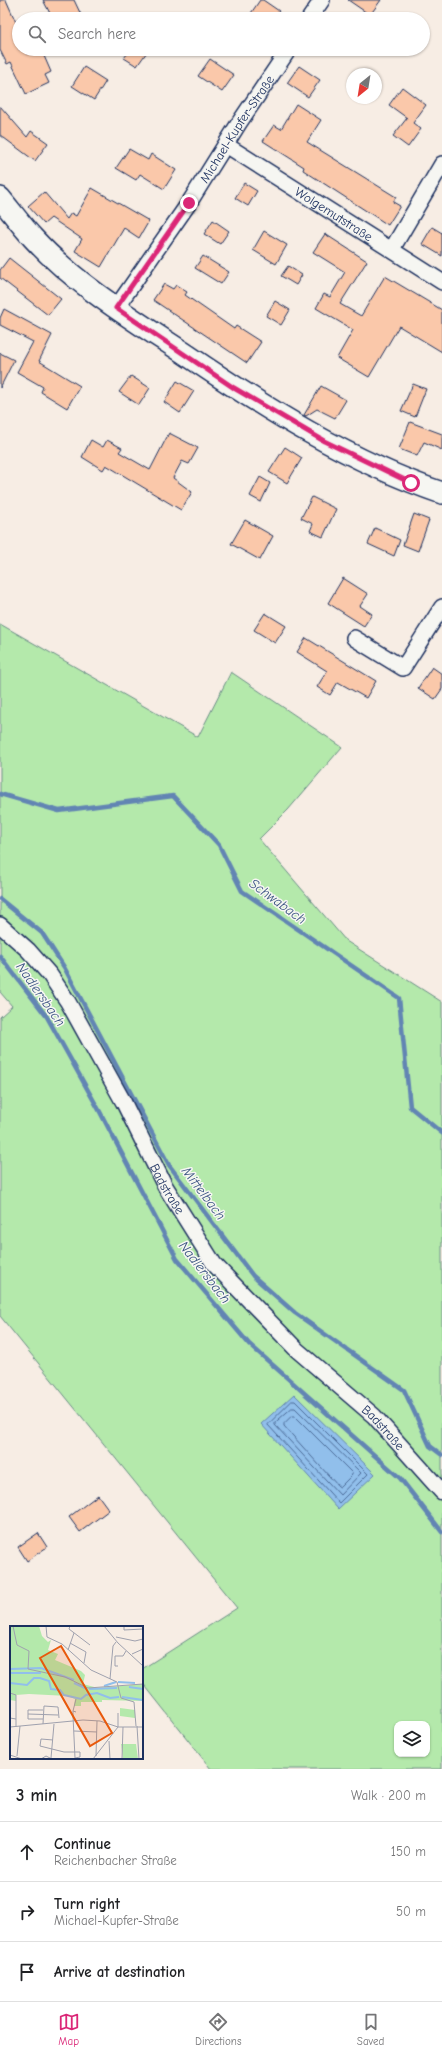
<!DOCTYPE html>
<html lang="en">
<head>
<meta charset="utf-8">
<style>
	body { margin:0; font-family:"Comic Neue",sans-serif; background:#f6f6f6; color:#202124 }
	.controls { position:absolute; right:12px; bottom:12px; display:grid; overflow:hidden; border-radius:8px; box-shadow:0 1px 3px #0004 }
	.controls button { width:36px; height:36px; display:grid; place-items:center; padding:0; border:0; border-bottom:1px solid #e0e0e0; background:#fff; color:#202124; font:20px sans-serif }
	.compass { position:absolute; left:346px; top:68px; width:36px; height:36px; border-radius:50%; background:#fff; box-shadow:0 1px 3px #0004; rotate:210deg }
	.stop { position:absolute; width:12px; height:12px; margin:-9px; border:3px solid #db2777; border-radius:50%; background:#fff }
	.stop.end { background:#db2777; border-color:#fff; box-shadow:0 1px 4px #0008 }
	.list { margin:0; padding:0; list-style:none }
	h2 { display:flex; justify-content:space-between; align-items:center; height:52px; margin:0; padding:0 16px; font-size:17px }
	h2 small { font-size:13px; font-weight:400; color:#757577 }
	.list li { display:grid; grid-template-columns:26px 1fr auto; gap:12px; align-items:center; box-sizing:border-box; height:60px; padding:0 16px; border-top:1px solid #e0e0e0 }
	.list b { display:block; font-size:15px; white-space:nowrap }
	.list p { margin:0; font-size:13px; white-space:nowrap; color:#757577 }
	.list em { font-size:13px; font-style:normal; color:#757577 }
	.icon { flex:none; width:22px; height:22px; fill:none; stroke:currentColor; stroke-width:2; stroke-linecap:round; stroke-linejoin:round }
	.map { position:relative; flex:none; width:442px; height:1769px; overflow:hidden }
	.search { position:absolute; background:#fff; box-shadow:0 1px 3px #0004; left:12px; right:12px; top:12px; height:44px; display:flex; align-items:center; gap:10px; box-sizing:border-box; padding:0 14px; border-radius:22px; color:#757577; font-size:15px }
	.sheet { height:232px; background:#fff }
	nav { display:flex; justify-content:space-around; align-items:center; box-sizing:border-box; height:56px; border-top:1px solid #e0e0e0; background:#fff; font-size:11px; color:#757577 }
	nav a { display:grid; justify-items:center; gap:2px }
	nav .on { color:#db2777 }
	.map>svg:first-child { display:block }
	.green { fill:#b4e9ab; stroke:#688c84; fill-rule:evenodd }
	.water { fill:#91bfeb; stroke:#6285b3 }
	.lines { fill:none; stroke-linecap:round; stroke-linejoin:round }
	.shore { stroke:#4a6996; stroke-width:1 }
	.stream { stroke:#6285b3; stroke-width:4.5 }
	.building { fill:#fac8aa; stroke:#1b2f5e }
	.minor-casing { stroke:#1b2f5e; stroke-width:18 }
	.secondary-casing { stroke:#1b2f5e; stroke-width:24 }
	.minor { stroke:#f6f6f2; stroke-width:15 }
	.secondary { stroke:#f6f6f2; stroke-width:21 }
	.route { stroke:#db2777; stroke-width:5 }
	.labels { text-anchor:middle; stroke-width:3; stroke-linejoin:round; paint-order:stroke }
	.street-label { font-size:13px; fill:#1b2f5e; stroke:#f6f6f2 }
	.water-label { font-size:14px; font-style:italic; fill:#385381; stroke:#f6f6f2 }
	.inset-river { fill:none; stroke:#91bfeb; stroke-width:2 }
	.inset-road { fill:none; stroke:#9fa1ae; stroke-width:1 }
	.view { fill:#e8590c; fill-opacity:0.15; stroke:#e8590c; stroke-width:2 }
	.inset-edge { fill:none; stroke:#1b2f5e; stroke-width:2 }
</style>
</head>
<body>
<div class="map">
<svg width="442" height="1769" viewBox="0 0 442 1769">
	<rect width="100%" height="100%" fill="#f7ede4"/>
	<filter id="ink" filterUnits="userSpaceOnUse"><feTurbulence type="fractalNoise" baseFrequency=".025" numOctaves="2"/><feDisplacementMap in="SourceGraphic" scale="8" xChannelSelector="R" yChannelSelector="G"/><feConvolveMatrix kernelMatrix="1 2 1 2 8 2 1 2 1" color-interpolation-filters="sRGB"/></filter>
	<g filter="url(#ink)">
		<path class="green" d="M 0,624 L 198,737 L 231,672 L 342,747 L 288,810 L 259,839 L 346,941 L 442,1002 L 442,1769 L 211,1769 L 142,1682 L 142,1669 L 237,1608 L 0,1316 L 0,1017 L 12,1006 L 0,992 ZM 397,1724 L 427,1724 L 427,1754 L 397,1754 Z"/>
		<path class="water" d="M 294,1394 L 375,1474 L 338,1509 L 261,1424 Z"/>
		<g class="lines">
			<g class="shore">
				<path d="M 292,1401 L 295,1401 L 368,1474 L 339,1503 L 268,1425 Z"/>
				<path d="M 292,1408 L 295,1408 L 361,1473 L 340,1495 L 275,1425 L 275,1423 Z"/>
				<path d="M 292,1416 L 295,1416 L 352,1473 L 352,1475 L 340,1487 L 338,1486 L 284,1426 L 284,1424 Z"/>
			</g>
			<g class="stream">
				<path d="M 0,794 L 59,811 L 173,796 L 219,845 L 242,891 L 399,998 L 410,1107 L 442,1133"/>
				<path d="M 0,899 L 42,933 L 64,967 L 169,1165 L 253,1276 L 295,1313 L 404,1390 L 430,1446 L 442,1455"/>
				<path d="M 0,956 L 47,1017 L 99,1110 L 177,1259 L 249,1344 L 400,1478 L 442,1532"/>
			</g>
		</g>
		<g class="building">
			<path d="M 0,0 L 6,0 L 19,29 L 19,49 L 25,49 L 27,54 L 41,49 L 51,72 L 45,75 L 49,83 L 26,94 L 11,62 L 7,64 L 0,50 Z"/>
			<path d="M 43,0 L 74,0 L 83,19 L 53,19 Z"/>
			<path d="M 260,0 L 263,0 L 279,11 L 273,19 L 247,19 Z"/>
			<path d="M 348,0 L 381,0 L 370,15 Z"/>
			<path d="M 131,49 L 149,49 L 137,66 L 124,58 Z"/>
			<path d="M 210,59 L 234,75 L 222,92 L 198,76 Z"/>
			<path d="M 299,66 L 320,80 L 308,97 L 287,83 Z"/>
			<path d="M 84,67 L 106,81 L 94,100 L 72,86 Z"/>
			<path d="M 402,87 L 426,105 L 413,123 L 421,129 L 408,147 L 393,136 L 407,118 L 389,105 Z"/>
			<path d="M 296,104 L 321,120 L 307,142 L 396,197 L 393,202 L 400,206 L 388,225 L 303,170 L 304,167 L 263,141 L 274,125 L 281,129 Z"/>
			<path d="M 0,106 L 27,137 L 31,131 L 48,143 L 35,161 L 0,135 Z"/>
			<path d="M 129,149 L 148,160 L 151,154 L 176,170 L 164,189 L 140,174 L 136,180 L 116,168 Z"/>
			<path d="M 244,183 L 257,191 L 248,206 L 235,198 Z"/>
			<path d="M 92,188 L 149,221 L 139,238 L 124,228 L 101,267 L 75,251 L 82,239 L 51,218 L 44,224 L 28,206 L 44,192 L 67,219 L 71,213 L 76,216 Z"/>
			<path d="M 213,220 L 229,231 L 220,244 L 204,234 Z"/>
			<path d="M 432,227 L 442,233 L 442,256 L 422,244 Z"/>
			<path d="M 264,231 L 287,245 L 276,264 L 253,250 Z"/>
			<path d="M 325,234 L 367,261 L 340,304 L 361,316 L 385,276 L 442,310 L 442,352 L 399,326 L 369,377 L 337,358 L 353,330 L 316,308 L 324,294 L 330,297 L 345,272 L 313,252 Z"/>
			<path d="M 203,256 L 229,272 L 221,284 L 195,268 Z"/>
			<path d="M 9,258 L 61,299 L 48,315 L 0,278 L 0,270 Z"/>
			<path d="M 288,266 L 302,275 L 296,285 L 281,276 Z"/>
			<path d="M 164,284 L 173,289 L 176,285 L 187,292 L 185,295 L 234,329 L 236,326 L 261,342 L 247,363 L 153,300 Z"/>
			<path d="M 275,301 L 290,310 L 281,325 L 266,316 Z"/>
			<path d="M 4,309 L 52,335 L 39,361 L 80,386 L 67,408 L 41,392 L 43,387 L 17,372 L 33,342 L 0,325 L 0,318 Z"/>
			<path d="M 0,353 L 14,360 L 0,388 Z"/>
			<path d="M 131,376 L 150,388 L 139,405 L 119,392 Z"/>
			<path d="M 177,381 L 194,391 L 180,413 L 164,402 Z"/>
			<path d="M 413,384 L 426,389 L 415,417 L 401,411 Z"/>
			<path d="M 321,386 L 346,400 L 335,418 L 317,409 L 306,416 L 304,415 Z"/>
			<path d="M 410,422 L 442,434 L 442,450 L 424,442 L 417,456 L 399,449 Z"/>
			<path d="M 169,433 L 198,448 L 189,464 L 182,461 L 173,478 L 192,492 L 181,510 L 106,465 L 103,470 L 82,457 L 91,440 L 103,447 L 107,440 L 122,448 L 119,452 L 150,470 Z"/>
			<path d="M 285,447 L 302,458 L 287,483 L 269,472 Z"/>
			<path d="M 260,477 L 270,483 L 261,502 L 250,496 Z"/>
			<path d="M 312,497 L 336,509 L 323,537 L 310,531 L 313,524 L 301,518 Z"/>
			<path d="M 414,514 L 429,520 L 418,551 L 403,545 Z"/>
			<path d="M 245,520 L 273,536 L 260,560 L 231,544 Z"/>
			<path d="M 375,528 L 400,540 L 394,556 L 368,544 Z"/>
			<path d="M 343,578 L 368,594 L 360,606 L 372,614 L 364,626 L 328,603 Z"/>
			<path d="M 265,613 L 286,626 L 275,643 L 254,630 Z"/>
			<path d="M 306,638 L 376,681 L 366,698 L 338,682 L 330,695 L 317,687 L 327,671 L 297,652 Z"/>
			<path d="M 432,667 L 442,674 L 442,689 L 435,699 L 418,688 Z"/>
			<path d="M 98,1495 L 109,1510 L 80,1532 L 69,1517 Z"/>
			<path d="M 38,1533 L 47,1547 L 27,1561 L 18,1547 Z"/>
		</g>
		<g class="lines">
			<defs>
				<g id="minor">
					<path d="M 309,19 L 322,0"/>
					<path id="s1" d="M 226,145 L 442,282"/>
					<path d="M 392,249 L 442,164"/>
					<path id="s2" d="M 116,308 L 189,203 L 239,123 L 289,49"/>
					<path d="M 354,638 L 403,668 L 442,607"/>
					<path id="s3" d="M 0,925 L 28,950 L 50,975 L 68,1002 L 124,1103 L 165,1186 L 214,1264 L 297,1350 L 374,1416 L 442,1492"/>
				</g>
				<path id="secondary" d="M 0,198 C 11,211 21,225 33,238 C 76,285 134,320 187,355 C 266,409 351,462 442,493"/>
			</defs>
			<use href="#minor" class="minor-casing"/>
			<use href="#secondary" class="secondary-casing"/>
			<use href="#minor" class="minor"/>
			<use href="#secondary" class="secondary"/>
		</g>
	</g>
	<g class="lines" filter="url(#ink)">
		<path class="route" d="M 189,203 L 116,308 L 234,388 L 324,441 L 411,483"/>
	</g>
	<g class="labels">
		<g class="street-label">
			<text dy="5" stroke="none"><textPath href="#s2" startOffset="216">Michael-Kupfer-Straße</textPath></text>
			<text dy="5" stroke="none"><textPath href="#s1" startOffset="128">Wolgemutstraße</textPath></text>
			<text dy="5" stroke="none"><textPath href="#s3" startOffset="315">Badstraße</textPath></text>
			<text dy="5" stroke="none"><textPath href="#s3" startOffset="639">Badstraße</textPath></text>
		</g>
		<g class="water-label">
			<text transform="translate(278 901) rotate(36)" y="5">Schwabach</text>
			<text transform="translate(41 994) rotate(55)" y="5">Nadlersbach</text>
			<text transform="translate(204 1193) rotate(53)" y="5">Mittelbach</text>
			<text transform="translate(205 1272) rotate(52)" y="5">Nadlersbach</text>
		</g>
	</g>
	<g transform="translate(10 1626)">
		<rect width="133" height="133" fill="#f7ede4"/>
		<path d="M 0,0 L 29,0 L 32,10 L 38,16 L 41,14 L 38,24 L 48,28 L 45,34 L 71,45 L 75,49 L 73,58 L 88,62 L 133,58 L 133,75 L 92,74 L 92,76 L 71,76 L 71,80 L 64,80 L 65,73 L 58,70 L 19,68 L 6,69 L 6,75 L 0,74 ZM 110,82 L 125,84 L 125,92 L 110,90 ZM 111,118 L 126,118 L 128,133 L 113,133 Z" fill="#b4e9ab"/>
		<path class="inset-river" d="M 0,43 L 31,42 L 64,54M 0,47 L 31,47M 108,56 L 125,57M 0,57 L 17,59 L 24,52 L 30,52 L 39,55 L 41,63 L 50,64 L 54,69 L 71,73 L 76,69 L 87,67 L 100,72 L 109,71M 64,57 L 77,63M 94,60 L 106,56M 119,61 L 133,63M 79,63 L 107,62M 112,71 L 133,74"/>
		<path class="inset-road" d="M 3,0 L 7,19 L 19,25 L 18,43 L 55,51 L 78,62 L 133,58M 36,0 L 37,11 L 52,18 L 81,44 L 107,56 L 111,72 L 124,76 L 126,100M 60,0 L 59,3 L 80,19M 94,0 L 108,17 L 133,40M 114,0 L 114,4 L 133,3M 106,11 L 125,15 L 133,13M 60,17 L 76,26 L 74,37M 58,24 L 64,7M 122,28 L 133,23M 108,40 L 105,40 L 105,30 L 113,30 L 116,25M 100,53 L 103,20 L 106,16M 0,67 L 6,69 L 6,93M 63,85 L 66,73M 18,88 L 48,89M 0,92 L 6,93 L 6,101M 33,93 L 18,93 L 18,84 L 33,84M 33,98 L 34,80 L 48,81 L 49,92M 127,100 L 129,133M 0,101 L 73,94 L 90,95 L 108,101 L 133,101M 64,105 L 87,106M 43,114 L 31,113 L 30,120 L 54,126 L 70,126 L 70,131 L 65,132M 99,115 L 100,133M 0,129 L 12,133M 7,130 L 10,100M 86,130 L 87,95M 41,132 L 44,98M 65,132 L 63,90 L 63,85 L 66,86M 31,133 L 36,130 L 42,133M 83,133 L 108,101 L 108,87M 112,133 L 113,101"/>
		<path class="view" d="M 51,20 L 102,107 L 80,120 L 30,32 Z"/>
		<rect width="133" height="133" class="inset-edge"/>
	</g>
</svg>
<div class="controls">
<button><svg class="icon" aria-label="layers" viewBox="0 0 24 24"><path d="M12 4l9 5-9 5-9-5zM3 14l9 5 9-5"/></svg></button>
</div>
<svg class="compass" viewBox="-18 -18 36 36"><path d="M0-13l5 13h-10z" fill="#e53935"/><path d="M0 13l5-13h-10z" fill="#757577"/></svg>
<div class="stop" style="left:411px;top:483px"></div>
<div class="stop end" style="left:189px;top:203px"></div>
<div class="search"><svg class="icon" aria-label="search" viewBox="0 0 24 24"><circle cx="10" cy="10" r="6"/><path d="M15 15l6 6"/></svg>Search here</div>
</div>
<section class="sheet">
<h2>3 min<small>Walk · 200 m</small></h2>
<ul class="list">
<li><svg class="icon" aria-label="ahead" viewBox="0 0 24 24"><path d="M12 20V5M6 11l6-6 6 6"/></svg><div><b>Continue</b><p>Reichenbacher Straße</p></div><em>150 m</em></li>
<li><svg class="icon" aria-label="right" viewBox="0 0 24 24"><path d="M7 20v-9h11M14 6l5 5-5 5"/></svg><div><b>Turn right</b><p>Michael-Kupfer-Straße</p></div><em>50 m</em></li>
<li><svg class="icon" aria-label="arrive" viewBox="0 0 24 24"><path d="M6 21V4h12l-3 4 3 4H6"/></svg><div><b>Arrive at destination</b></div></li>
</ul>
</section>
<nav>
<a class="on"><svg class="icon" aria-label="map" viewBox="0 0 24 24"><path d="M3 6l6-2 6 2 6-2v14l-6 2-6-2-6 2zM9 4v14M15 6v14"/></svg>Map</a>
<a><svg class="icon" aria-label="directions" viewBox="0 0 24 24"><path d="M12 3l9 9-9 9-9-9zM9 14v-3h6M13 9l2 2-2 2"/></svg>Directions</a>
<a><svg class="icon" aria-label="saved" viewBox="0 0 24 24"><path d="M7 4h10v16l-5-4-5 4z"/></svg>Saved</a>
</nav>
</body>
</html>
